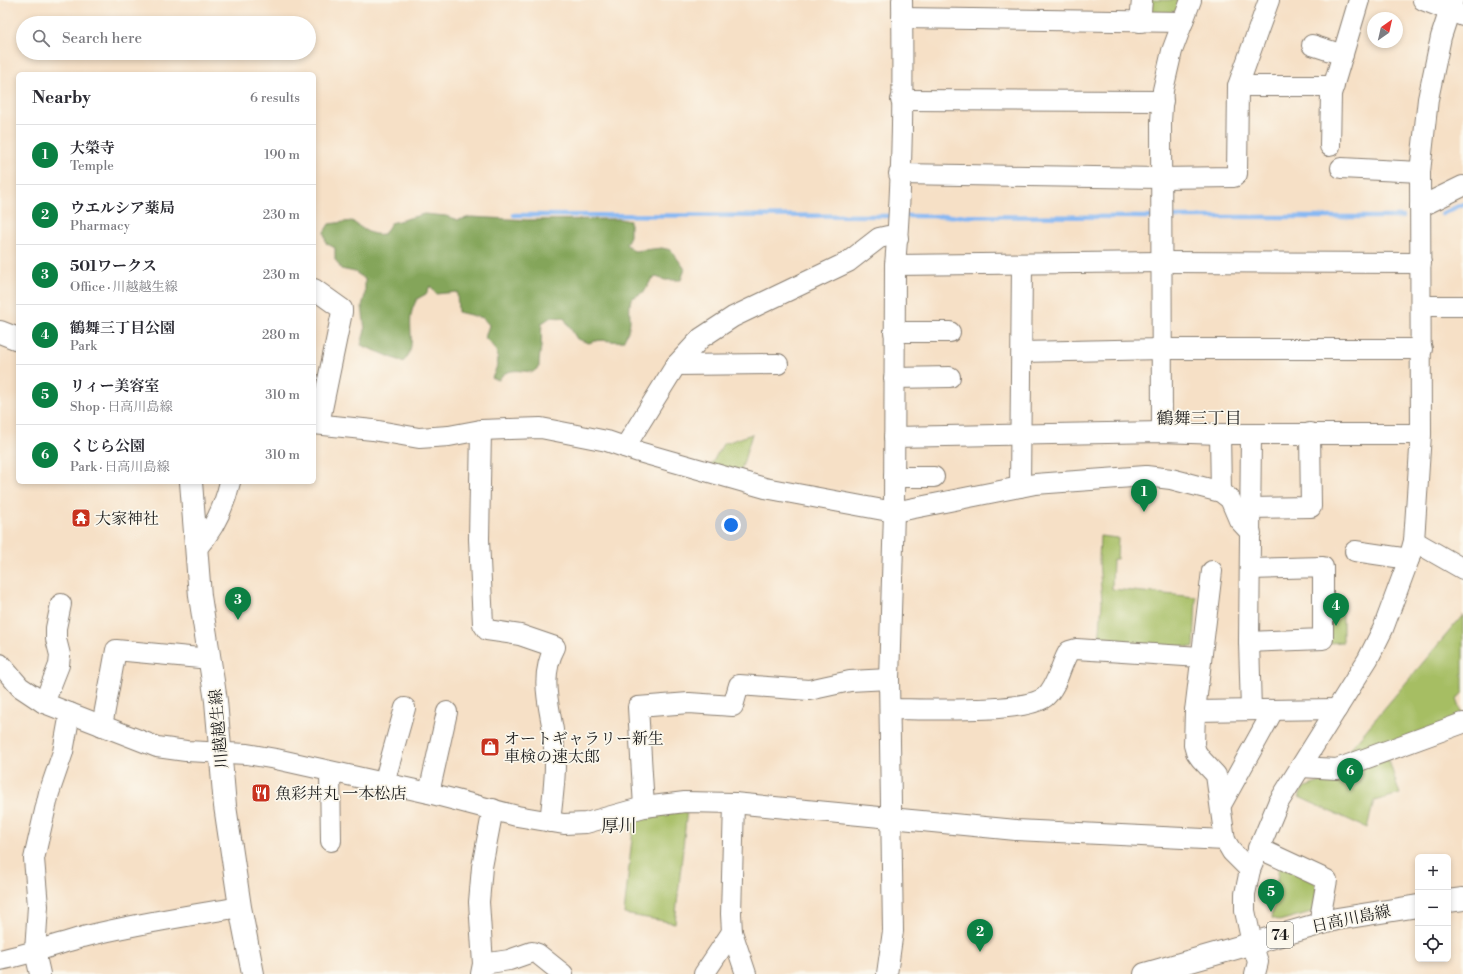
<!DOCTYPE html>
<html lang="en">
<head>
<meta charset="utf-8">
<style>
	body { margin:0; font-family:"Libre Bodoni","Noto Serif JP",serif; background:#f2f2f3; color:#2b2b33 }
	.controls { position:absolute; right:12px; bottom:12px; display:grid; overflow:hidden; border-radius:6px; box-shadow:0 2px 6px #0003 }
	.controls button { width:36px; height:36px; display:grid; place-items:center; padding:0; border:0; border-bottom:1px solid #e1e1e2; background:#fff; color:#2b2b33; font:20px sans-serif }
	.compass { position:absolute; left:1367px; top:12px; width:36px; height:36px; border-radius:50%; background:#fff; box-shadow:0 2px 6px #0003; rotate:34deg }
	.you { position:absolute; left:731px; top:525px; width:14px; height:14px; margin:-10px; border:3px solid #fff; border-radius:50%; background:#1a73e8; box-shadow:0 0 0 6px #1a73e833 }
	.badge { display:grid; place-items:center; width:26px; height:26px; border-radius:50%; background:#0b8043; color:#fff; font-size:13px; font-weight:700 }
	.pin { position:absolute; translate:-50% -33px; filter:drop-shadow(0 1px 2px #0008) }
	.pin::after { content:''; position:absolute; top:21px; width:14px; height:12px; background:inherit; clip-path:polygon(0 0,100% 0,50% 100%) }
	.list { margin:0; padding:0; list-style:none }
	h2 { display:flex; justify-content:space-between; align-items:center; height:52px; margin:0; padding:0 16px; font-size:17px }
	h2 small { font-size:13px; font-weight:400; color:#7c7c81 }
	.list li { display:grid; grid-template-columns:26px 1fr auto; gap:12px; align-items:center; box-sizing:border-box; height:60px; padding:0 16px; border-top:1px solid #e1e1e2 }
	.list b { display:block; font-size:15px; white-space:nowrap }
	.list p { margin:0; font-size:13px; white-space:nowrap; color:#7c7c81 }
	.list em { font-size:13px; font-style:normal; color:#7c7c81 }
	.icon { flex:none; width:22px; height:22px; fill:none; stroke:currentColor; stroke-width:2; stroke-linecap:round; stroke-linejoin:round }
	.map { position:relative; flex:none; width:1463px; height:974px; overflow:hidden }
	.search { position:absolute; background:#fff; box-shadow:0 2px 6px #0003; left:16px; top:16px; width:300px; height:44px; display:flex; align-items:center; gap:10px; box-sizing:border-box; padding:0 14px; border-radius:22px; color:#7c7c81; font-size:15px }
	.panel { position:absolute; background:#fff; box-shadow:0 2px 6px #0003; left:16px; top:72px; width:300px; height:412px; border-radius:6px }
	.map>svg:first-child { display:block }
	.green { fill:#a6be64; stroke:#616d40 }
	.forest { fill:#84a55a; stroke:#50603b }
	.lines { fill:none; stroke-linecap:round; stroke-linejoin:round }
	.stream { stroke:#87b8f3; stroke-width:4.5 }
	.minor-casing { stroke:#897e71; stroke-width:22 }
	.major-casing { stroke:#897e71; stroke-width:24 }
	.minor { stroke:#fff; stroke-width:20 }
	.major { stroke:#fff; stroke-width:22 }
	.labels { text-anchor:middle; stroke-width:3.5; stroke-linejoin:round; paint-order:stroke }
	.shield { fill:#fbf7ec; stroke:#5f5e5a; stroke-width:1 }
	.shield-label { font-size:15px; font-weight:bold; fill:#1c1c1c }
	.poi-label { font-size:16px; fill:#1c1c1c; stroke:#fbf7ec; text-anchor:start }
	.street-label { font-size:16px; fill:#1c1c1c; stroke:#fbf7ec }
	.neighbourhood-label { font-size:17px; fill:#1c1c1c; stroke:#fbf7ec }
	.quarter-label { font-size:18px; fill:#1c1c1c; stroke:#fbf7ec }
</style>
</head>
<body>
<div class="map">
<svg width="1463" height="974" viewBox="0 0 1463 974">
	<rect width="100%" height="100%" fill="#fbf7ec"/>
	<filter id="ink" filterUnits="userSpaceOnUse"><feTurbulence type="fractalNoise" baseFrequency=".025" numOctaves="2"/><feDisplacementMap in="SourceGraphic" scale="8" xChannelSelector="R" yChannelSelector="G"/><feConvolveMatrix kernelMatrix="1 2 1 2 8 2 1 2 1" color-interpolation-filters="sRGB"/></filter>
	<filter id="wash" filterUnits="userSpaceOnUse"><feTurbulence type="fractalNoise" baseFrequency=".012" numOctaves="4" result="noise"/><feDisplacementMap in="SourceGraphic" scale="16" xChannelSelector="R" yChannelSelector="G"/><feGaussianBlur stdDeviation="0.9" result="paint"/><feColorMatrix in="noise" values="0 0 0 0 0 0 0 0 0 0 0 0 0 0 0 0 0 1.4 0 .05"/><feComposite in="paint" operator="in"/></filter>
	<g filter="url(#wash)">
		<rect width="100%" height="100%" fill="#f6e0c6"/>
		<g class="green">
			<path d="M 1149,0 L 1183,0 C 1182,3 1181,7 1179,10 C 1173,18 1155,16 1148,10 Z"/>
			<path d="M 752,434 L 739,477 L 709,468 L 723,444 Z"/>
			<path d="M 1100,536 L 1118,538 L 1117,559 L 1113,559 L 1112,589 L 1196,597 L 1194,647 L 1099,645 L 1102,602 L 1099,560 Z"/>
			<path d="M 1329,610 L 1343,610 L 1343,642 L 1329,643 Z"/>
			<path d="M 1463,615 L 1463,692 L 1457,699 L 1463,717 L 1340,761 Z"/>
			<path d="M 1388,758 L 1400,794 L 1374,801 L 1367,828 L 1299,797 L 1303,788 Z"/>
			<path d="M 687,810 L 675,923 L 624,914 L 634,819 Z"/>
			<path d="M 1279,865 L 1317,881 L 1315,911 L 1279,921 L 1272,918 Z"/>
		</g>
		<path class="forest" d="M 424,214 L 446,216 L 458,220 L 471,217 L 527,220 L 620,219 L 630,221 L 630,236 L 626,244 L 634,251 L 662,248 L 671,250 L 685,269 L 681,280 L 665,280 L 656,277 L 651,280 L 645,291 L 631,299 C 627,317 635,321 623,341 C 610,343 602,337 589,343 L 577,339 L 564,318 L 551,317 L 542,323 C 541,332 542,339 541,347 C 540,354 539,359 539,367 L 533,372 C 520,371 506,367 499,380 L 492,378 C 501,359 500,352 485,338 L 489,325 L 483,318 L 458,312 L 457,292 L 436,294 L 430,286 L 426,294 L 417,299 C 415,303 413,307 412,311 C 407,329 418,348 403,362 L 361,345 L 365,330 L 362,306 L 365,295 L 365,279 L 355,272 L 341,269 L 335,259 L 335,248 L 326,243 L 324,232 L 329,224 L 352,221 C 363,229 370,236 384,234 L 391,223 Z"/>
		<g class="lines">
			<g class="stream">
				<path d="M 1442,214 L 1463,204"/>
				<path d="M 514,215 L 894,216"/>
				<path d="M 903,216 L 1156,217"/>
				<path d="M 1165,217 L 1403,217"/>
			</g>
		</g>
	</g>
	<g filter="url(#ink)">
		<g class="lines">
			<defs>
				<g id="minor">
					<path d="M 1423,0 L 1463,16"/>
					<path d="M 902,18 L 1183,22"/>
					<path d="M 1140,22 L 1142,0"/>
					<path d="M 1312,45 L 1343,55"/>
					<path d="M 1238,86 L 1334,86"/>
					<path d="M 901,100 L 1163,101"/>
					<path d="M 1330,146 L 1331,94 L 1359,0"/>
					<path d="M 1341,168 L 1420,172"/>
					<path d="M 899,174 L 1160,178 L 1234,177 L 1237,174 L 1238,86 L 1269,0"/>
					<path d="M 1420,207 L 1463,186"/>
					<path d="M 895,265 L 1162,262 L 1421,263"/>
					<path d="M 314,289 L 342,309 L 342,312 L 319,424"/>
					<path d="M 1422,306 L 1463,306"/>
					<path d="M 894,332 L 950,332"/>
					<path d="M 1022,352 L 1162,349 L 1422,349"/>
					<path d="M 676,365 L 778,364"/>
					<path d="M 894,378 L 950,377"/>
					<path d="M 314,424 L 373,430 L 419,438 L 449,436 L 481,430 L 541,428 L 607,441 L 639,452 L 765,488 L 894,512 L 1035,484 L 1146,476 L 1171,479 L 1221,492 L 1230,499 L 1239,520 L 1251,533"/>
					<path d="M 481,430 L 479,539 L 483,624 L 487,630 L 520,635 L 555,647 C 540,675 548,701 553,730 C 554,741 554,753 555,764 C 555,783 552,803 550,822"/>
					<path d="M 1162,432 L 1161,122 L 1163,90 L 1172,51 L 1191,0"/>
					<path d="M 1220,434 L 1221,492"/>
					<path d="M 894,437 L 1162,432 L 1220,434 L 1421,434"/>
					<path d="M 625,447 L 676,365 L 701,338 L 733,317 L 848,262 L 879,238 L 888,236 L 898,238"/>
					<path d="M 894,477 L 934,477"/>
					<path d="M 1020,487 L 1022,264"/>
					<path d="M 1251,508 L 1311,507 L 1310,433"/>
					<path d="M 1414,541 L 1463,569"/>
					<path d="M 197,548 C 214,529 224,508 230,482"/>
					<path d="M 1355,551 L 1409,559"/>
					<path d="M 1212,571 L 1195,711 L 1194,745 L 1196,752 L 1201,759 L 1216,775 L 1225,840 L 1232,852 L 1250,870"/>
					<path d="M 1249,642 L 1323,639 L 1323,567 L 1250,569"/>
					<path d="M 0,664 L 20,687 L 44,703 L 157,747 L 186,751 L 247,754 L 276,759 L 429,793 L 517,816 L 564,824 L 586,823 L 644,807 L 685,802 L 734,803 L 1016,830 L 1225,840"/>
					<path d="M 44,703 L 59,665 L 60,655 L 56,639 L 56,628 L 61,604"/>
					<path d="M 890,709 C 921,709 1023,714 1045,697 C 1058,686 1060,665 1069,651 L 1076,649 L 1200,657"/>
					<path d="M 1251,710 L 1249,642 L 1251,434"/>
					<path d="M 1195,711 L 1337,709"/>
					<path d="M 102,726 L 116,650 L 210,659"/>
					<path d="M 1301,767 L 1337,769 L 1463,723"/>
					<path d="M 330,772 L 331,841"/>
					<path d="M 384,783 L 405,708"/>
					<path d="M 429,793 L 447,712"/>
					<path d="M 734,803 L 731,914 L 732,932 L 746,974"/>
					<path d="M 1221,805 L 1273,711"/>
					<path d="M 644,807 L 638,707 L 689,703 L 733,706 L 739,685 L 809,690 L 850,681 L 889,679"/>
					<path d="M 1258,848 L 1327,880 L 1319,924"/>
					<path d="M 0,960 C 29,954 55,945 83,937 C 134,924 187,916 240,907"/>
					<path d="M 483,964 L 509,960 L 532,952 L 538,954 L 563,974"/>
					<path d="M 40,974 L 35,952 L 38,906 L 34,859 L 49,793 L 63,752 L 70,713"/>
					<path d="M 481,974 L 483,964 L 479,902 L 482,867 L 493,809"/>
					<path d="M 704,974 L 732,932"/>
					<path d="M 887,974 L 893,931 L 889,679 L 894,512 L 895,265 C 903,177 903,88 902,0"/>
					<path d="M 1255,974 L 1258,962 L 1252,943 L 1245,911 L 1245,894 L 1250,870 L 1278,803 L 1368,659 L 1383,629 L 1409,559 L 1414,541 L 1421,434 L 1420,172 L 1428,99 L 1441,37 L 1453,0"/>
				</g>
				<g id="major">
					<path d="M 0,332 L 18,339"/>
					<path d="M 191,482 L 200,596 L 216,701 L 225,806 L 240,907 L 253,974"/>
					<path d="M 1448,901 L 1463,899"/>
					<path d="M 1145,974 L 1337,919 L 1418,906"/>
				</g>
			</defs>
			<use href="#minor" class="minor-casing"/>
			<use href="#major" class="major-casing"/>
			<use href="#minor" class="minor"/>
			<use href="#major" class="major"/>
		</g>
	</g>
	<defs>
		<symbol id="temple-square" viewBox="-11 -11 22 22"><rect x="-9" y="-9" width="18" height="18" rx="4" fill="#c8321e" stroke="#fbf7ec"/><path d="M0-6L5-2H3V0L6.5 2.5H4V6H1.5V3h-3V6H-4V2.5H-6.5L-3 0V-2H-5Z" fill="#fff"/></symbol>
		<symbol id="shop-square" viewBox="-11 -11 22 22"><rect x="-9" y="-9" width="18" height="18" rx="4" fill="#c8321e" stroke="#fbf7ec"/><path d="M-5-2.5h2.3a2.7 3.5 0 0 1 5.4 0H5L5.5 6h-11ZM-1.5-2.5h3a1.5 2.3 0 0 0-3 0Z" fill="#fff"/></symbol>
		<symbol id="restaurant-square" viewBox="-11 -11 22 22"><rect x="-9" y="-9" width="18" height="18" rx="4" fill="#c8321e" stroke="#fbf7ec"/><path d="M-5-6h1v4h1v-4h1v4h1v-4h1v5L-1.5 .5V6h-2V.5L-5-1ZM5-6V6H3V1.5H1.5Q1.5-4 5-6Z" fill="#fff"/></symbol>
	</defs>
	<g fill-rule="evenodd">
		<use href="#temple-square" x="70" y="507" width="22" height="22"/>
		<use href="#shop-square" x="479" y="736" width="22" height="22"/>
		<use href="#restaurant-square" x="250" y="782" width="22" height="22"/>
	</g>
	<g class="labels">
		<rect class="shield" x="1267" y="922" width="26" height="26" rx="3"/>
		<g class="shield-label">
			<text x="1280" y="940">74</text>
		</g>
		<g class="poi-label">
			<text x="95" y="524">大家神社</text>
			<text x="504" y="744">オートギャラリー新生<tspan x="504" dy="18">車検の速太郎</tspan></text>
			<text x="275" y="799">魚彩丼丸 一本松店</text>
		</g>
		<g class="street-label">
			<text transform="translate(218 729) rotate(-95)" y="6">川越越生線</text>
			<text transform="translate(1351 918) rotate(-12)" y="6">日高川島線</text>
		</g>
		<g class="neighbourhood-label">
			<text x="1199" y="424">鶴舞三丁目</text>
		</g>
		<g class="quarter-label">
			<text x="619" y="832">厚川</text>
		</g>
	</g>
</svg>
<div class="controls">
<button>+</button>
<button>−</button>
<button><svg class="icon" aria-label="locate" viewBox="0 0 24 24"><circle cx="12" cy="12" r="6"/><path d="M12 2v4M12 18v4M2 12h4M18 12h4"/></svg></button>
</div>
<svg class="compass" viewBox="-18 -18 36 36"><path d="M0-13l5 13h-10z" fill="#e53935"/><path d="M0 13l5-13h-10z" fill="#7c7c81"/></svg>
<div class="you"></div>
<div class="pin badge" style="left:1144px;top:512px">1</div>
<div class="pin badge" style="left:980px;top:952px">2</div>
<div class="pin badge" style="left:238px;top:620px">3</div>
<div class="pin badge" style="left:1336px;top:626px">4</div>
<div class="pin badge" style="left:1271px;top:912px">5</div>
<div class="pin badge" style="left:1350px;top:791px">6</div>
<div class="search"><svg class="icon" aria-label="search" viewBox="0 0 24 24"><circle cx="10" cy="10" r="6"/><path d="M15 15l6 6"/></svg>Search here</div>
<section class="panel">
<h2>Nearby<small>6 results</small></h2>
<ul class="list">
<li><span class="badge">1</span><div><b>大榮寺</b><p>Temple</p></div><em>190 m</em></li>
<li><span class="badge">2</span><div><b>ウエルシア薬局</b><p>Pharmacy</p></div><em>230 m</em></li>
<li><span class="badge">3</span><div><b>501ワークス</b><p>Office · 川越越生線</p></div><em>230 m</em></li>
<li><span class="badge">4</span><div><b>鶴舞三丁目公園</b><p>Park</p></div><em>280 m</em></li>
<li><span class="badge">5</span><div><b>リィー美容室</b><p>Shop · 日高川島線</p></div><em>310 m</em></li>
<li><span class="badge">6</span><div><b>くじら公園</b><p>Park · 日高川島線</p></div><em>310 m</em></li>
</ul>
</section>
</div>
</body>
</html>
